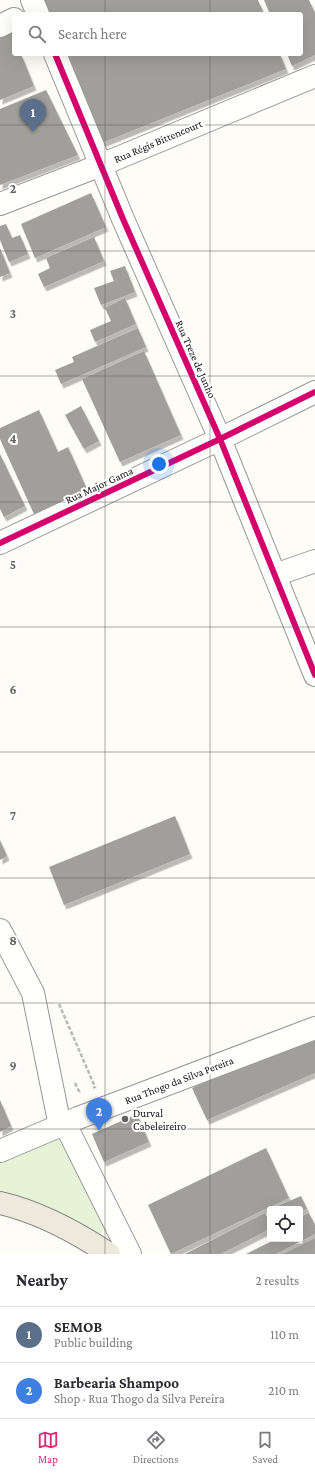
<!DOCTYPE html>
<html lang="en">
<head>
<meta charset="utf-8">
<style>
	body { margin:0; font-family:"Crimson Pro",serif; background:#f7f7f7; color:#2b2b33 }
	.controls { position:absolute; right:12px; bottom:12px; display:grid; overflow:hidden; border-radius:4px; box-shadow:0 4px 16px #0002 }
	.controls button { width:36px; height:36px; display:grid; place-items:center; padding:0; border:0; border-bottom:1px solid #e1e1e2; background:#fff; color:#2b2b33; font:20px sans-serif }
	.you { position:absolute; left:159px; top:464px; width:14px; height:14px; margin:-10px; border:3px solid #fff; border-radius:50%; background:#1a73e8; box-shadow:0 0 0 6px #1a73e833 }
	.badge { display:grid; place-items:center; width:26px; height:26px; border-radius:50%; background:#db2777; color:#fff; font-size:13px; font-weight:700 }
	.pin { position:absolute; translate:-50% -33px; filter:drop-shadow(0 1px 2px #0008) }
	.pin::after { content:''; position:absolute; top:21px; width:14px; height:12px; background:inherit; clip-path:polygon(0 0,100% 0,50% 100%) }
	.list { margin:0; padding:0; list-style:none }
	h2 { display:flex; justify-content:space-between; align-items:center; height:52px; margin:0; padding:0 16px; font-size:17px }
	h2 small { font-size:13px; font-weight:400; color:#7c7c81 }
	.list li { display:grid; grid-template-columns:26px 1fr auto; gap:12px; align-items:center; box-sizing:border-box; height:56px; padding:0 16px; border-top:1px solid #e1e1e2 }
	.list b { display:block; font-size:15px; white-space:nowrap }
	.list p { margin:0; font-size:13px; white-space:nowrap; color:#7c7c81 }
	.list em { font-size:13px; font-style:normal; color:#7c7c81 }
	.icon { flex:none; width:22px; height:22px; fill:none; stroke:currentColor; stroke-width:2; stroke-linecap:round; stroke-linejoin:round }
	.map { position:relative; flex:none; width:315px; height:1254px; overflow:hidden }
	.search { position:absolute; background:#fff; box-shadow:0 4px 16px #0002; left:12px; right:12px; top:12px; height:44px; display:flex; align-items:center; gap:10px; box-sizing:border-box; padding:0 14px; border-radius:4px; color:#7c7c81; font-size:15px }
	.sheet { height:164px; background:#fff }
	nav { display:flex; justify-content:space-around; align-items:center; box-sizing:border-box; height:56px; border-top:1px solid #e1e1e2; background:#fff; font-size:11px; color:#7c7c81 }
	nav a { display:grid; justify-items:center; gap:2px }
	nav .on { color:#db2777 }
	.map>svg:first-child { display:block }
	.green { fill:#e7f3d7 }
	.building { fill:#a19f9c; filter:url(#shadow) }
	.lines { fill:none; stroke-linecap:round; stroke-linejoin:round }
	.minor-casing { stroke:#979795; stroke-width:24 }
	.major-casing { stroke:#858482; stroke-width:24 }
	.path { stroke:#b9b9b8; stroke-width:2.5; stroke-dasharray:4 2; stroke-linecap:butt }
	.minor { stroke:#fffffe; stroke-width:22 }
	.major { stroke:#ede9dc; stroke-width:22 }
	.cycleway-casing { stroke:#fff; stroke-width:8 }
	.cycleway { stroke:#d6006c; stroke-width:6 }
	.grid { fill:none; stroke:#646362; stroke-width:1; stroke-opacity:0.55 }
	.poi-dot { fill:#646362; stroke:#fff; stroke-width:1.5 }
	.labels { text-anchor:middle; stroke-width:4; stroke-linejoin:round; paint-order:stroke }
	.street-label { font-size:11px; fill:#111; stroke:#fff }
	.poi-label { font-size:11px; fill:#111; stroke:#fff; text-anchor:start }
	.grid-label { font-size:13px; text-anchor:middle; font-weight:bold; fill:#646362; stroke:#fff; stroke-width:4; stroke-linejoin:round; paint-order:stroke }
</style>
</head>
<body>
<div class="map">
<svg width="315" height="1254" viewBox="0 0 315 1254">
	<defs>
		<filter id="shadow"><feDropShadow dx="2.5" dy="4.5" stdDeviation="0" flood-color="#0004"/></filter>
	</defs>
	<rect width="100%" height="100%" fill="#fdfcf7"/>
	<path class="green" d="M 61,1134 L 105,1225 L 102,1232 L 97,1236 L 0,1197 L 0,1159 Z"/>
	<g class="building">
		<path d="M 43,0 L 258,0 L 264,14 L 49,14 Z"/>
		<path d="M 264,0 L 309,0 L 315,13 L 315,55 L 292,66 L 287,54 L 301,54 L 301,14 L 270,14 Z"/>
		<path d="M 10,29 L 14,38 L 14,54 L 21,54 L 34,86 L 0,100 L 0,34 Z"/>
		<path d="M 66,54 L 280,54 L 286,69 L 102,143 Z"/>
		<path d="M 46,90 L 78,155 L 0,185 L 0,109 Z"/>
		<path d="M 91,193 L 106,227 L 35,258 L 21,224 Z"/>
		<path d="M 6,224 L 12,238 L 20,235 L 28,254 L 9,262 L 0,240 L 0,226 Z"/>
		<path d="M 94,237 L 104,261 L 44,287 L 38,274 L 50,268 L 46,258 Z"/>
		<path d="M 0,248 L 10,273 L 0,277 Z"/>
		<path d="M 125,266 L 135,292 L 101,305 L 94,288 L 114,281 L 110,271 Z"/>
		<path d="M 125,298 L 136,324 L 95,342 L 90,330 L 111,321 L 105,308 Z"/>
		<path d="M 138,328 L 146,347 L 61,384 L 55,370 L 74,362 L 72,357 Z"/>
		<path d="M 144,351 L 181,435 L 120,462 L 82,379 Z"/>
		<path d="M 81,406 L 99,441 L 84,449 L 65,415 Z"/>
		<path d="M 39,410 L 58,452 L 68,447 L 87,489 L 34,514 L 0,439 L 0,428 Z"/>
		<path d="M 0,454 L 25,506 L 4,517 L 0,509 Z"/>
		<path d="M 175,816 L 190,854 L 64,905 L 49,867 Z"/>
		<path d="M 0,840 L 7,856 L 0,860 Z"/>
		<path d="M 309,1036 L 311,1042 L 315,1040 L 315,1073 L 207,1120 L 192,1088 Z"/>
		<path d="M 0,1100 L 11,1126 L 0,1132 Z"/>
		<path d="M 137,1114 L 149,1142 L 104,1162 L 92,1134 Z"/>
		<path d="M 266,1148 L 289,1198 L 171,1254 L 148,1205 Z"/>
		<path d="M 301,1196 L 307,1209 L 300,1212 L 300,1209 L 276,1209 L 275,1207 Z"/>
		<path d="M 265,1213 L 270,1222 L 270,1229 L 221,1254 L 185,1254 Z"/>
		<path d="M 309,1213 L 315,1225 L 315,1234 L 276,1254 L 246,1254 L 276,1239 L 300,1239 L 300,1217 Z"/>
		<path d="M 315,1238 L 315,1254 L 283,1254 Z"/>
	</g>
	<g class="lines">
		<defs>
			<g id="minor">
				<path d="M 32,0 L 38,14"/>
				<path d="M 0,26 L 14,19"/>
				<path d="M 55,54 L 123,219 L 220,439 L 315,675"/>
				<path d="M 0,204 L 101,165 L 315,76"/>
				<path d="M 0,543 L 220,439 L 315,392"/>
				<path d="M 275,575 L 315,561"/>
				<path d="M 0,930 L 33,993 L 60,1126"/>
				<path d="M 65,1124 L 130,1254"/>
				<path d="M 0,1151 L 78,1118 L 315,1028"/>
			</g>
			<path id="major" d="M 0,1203 C 39,1212 76,1232 109,1254"/>
		</defs>
		<use href="#minor" class="minor-casing"/>
		<use href="#major" class="major-casing"/>
		<g class="path">
			<path d="M 59,1004 L 95,1087 L 93,1088"/>
			<path d="M 75,1083 L 80,1093 L 81,1093"/>
		</g>
		<use href="#minor" class="minor"/>
		<use href="#major" class="major"/>
		<defs>
			<g id="cycleway">
				<path d="M 55,54 L 123,219 L 220,439 L 315,675"/>
				<path d="M 0,543 L 220,439 L 315,392"/>
			</g>
		</defs>
		<use href="#cycleway" class="cycleway-casing"/>
		<use href="#cycleway" class="cycleway"/>
	</g>
	<path class="grid" d="M 105,0 L 105,14M 210,0 L 210,14M 105,54 L 105,1254M 210,54 L 210,1254M 0,125 L 315,125M 0,251 L 315,251M 0,376 L 315,376M 0,502 L 315,502M 0,627 L 315,627M 0,752 L 315,752M 0,878 L 315,878M 0,1003 L 315,1003M 0,1129 L 315,1129"/>
	<circle class="poi-dot" cx="125" cy="1119" r="4"/>
	<g class="labels">
		<g class="street-label">
			<text transform="translate(158 141) rotate(-23)" y="4">Rua Régis Bittencourt</text>
			<text transform="translate(196 359) rotate(66)" y="4">Rua Treze de Junho</text>
			<text transform="translate(99 485) rotate(-25)" y="4">Rua Major Gama</text>
			<text transform="translate(179 1080) rotate(-21)" y="4">Rua Thogo da Silva Pereira</text>
		</g>
		<g class="poi-label">
			<text x="133" y="1117">Durval<tspan x="133" dy="13">Cabeleireiro</tspan></text>
		</g>
	</g>
	<g class="grid-label">
		<text x="13" y="193">2</text>
		<text x="13" y="318">3</text>
		<text x="13" y="443">4</text>
		<text x="13" y="569">5</text>
		<text x="13" y="694">6</text>
		<text x="13" y="820">7</text>
		<text x="13" y="945">8</text>
		<text x="13" y="1070">9</text>
	</g>
</svg>
<div class="controls">
<button><svg class="icon" aria-label="locate" viewBox="0 0 24 24"><circle cx="12" cy="12" r="6"/><path d="M12 2v4M12 18v4M2 12h4M18 12h4"/></svg></button>
</div>
<div class="you"></div>
<div class="pin badge" style="left:33px;top:132px;background:#5c6f8a">1</div>
<div class="pin badge" style="left:99px;top:1131px;background:#3f7fe0">2</div>
<div class="search"><svg class="icon" aria-label="search" viewBox="0 0 24 24"><circle cx="10" cy="10" r="6"/><path d="M15 15l6 6"/></svg>Search here</div>
</div>
<section class="sheet">
<h2>Nearby<small>2 results</small></h2>
<ul class="list">
<li><span class="badge" style="background:#5c6f8a">1</span><div><b>SEMOB</b><p>Public building</p></div><em>110 m</em></li>
<li><span class="badge" style="background:#3f7fe0">2</span><div><b>Barbearia Shampoo</b><p>Shop · Rua Thogo da Silva Pereira</p></div><em>210 m</em></li>
</ul>
</section>
<nav>
<a class="on"><svg class="icon" aria-label="map" viewBox="0 0 24 24"><path d="M3 6l6-2 6 2 6-2v14l-6 2-6-2-6 2zM9 4v14M15 6v14"/></svg>Map</a>
<a><svg class="icon" aria-label="directions" viewBox="0 0 24 24"><path d="M12 3l9 9-9 9-9-9zM9 14v-3h6M13 9l2 2-2 2"/></svg>Directions</a>
<a><svg class="icon" aria-label="saved" viewBox="0 0 24 24"><path d="M7 4h10v16l-5-4-5 4z"/></svg>Saved</a>
</nav>
</body>
</html>
